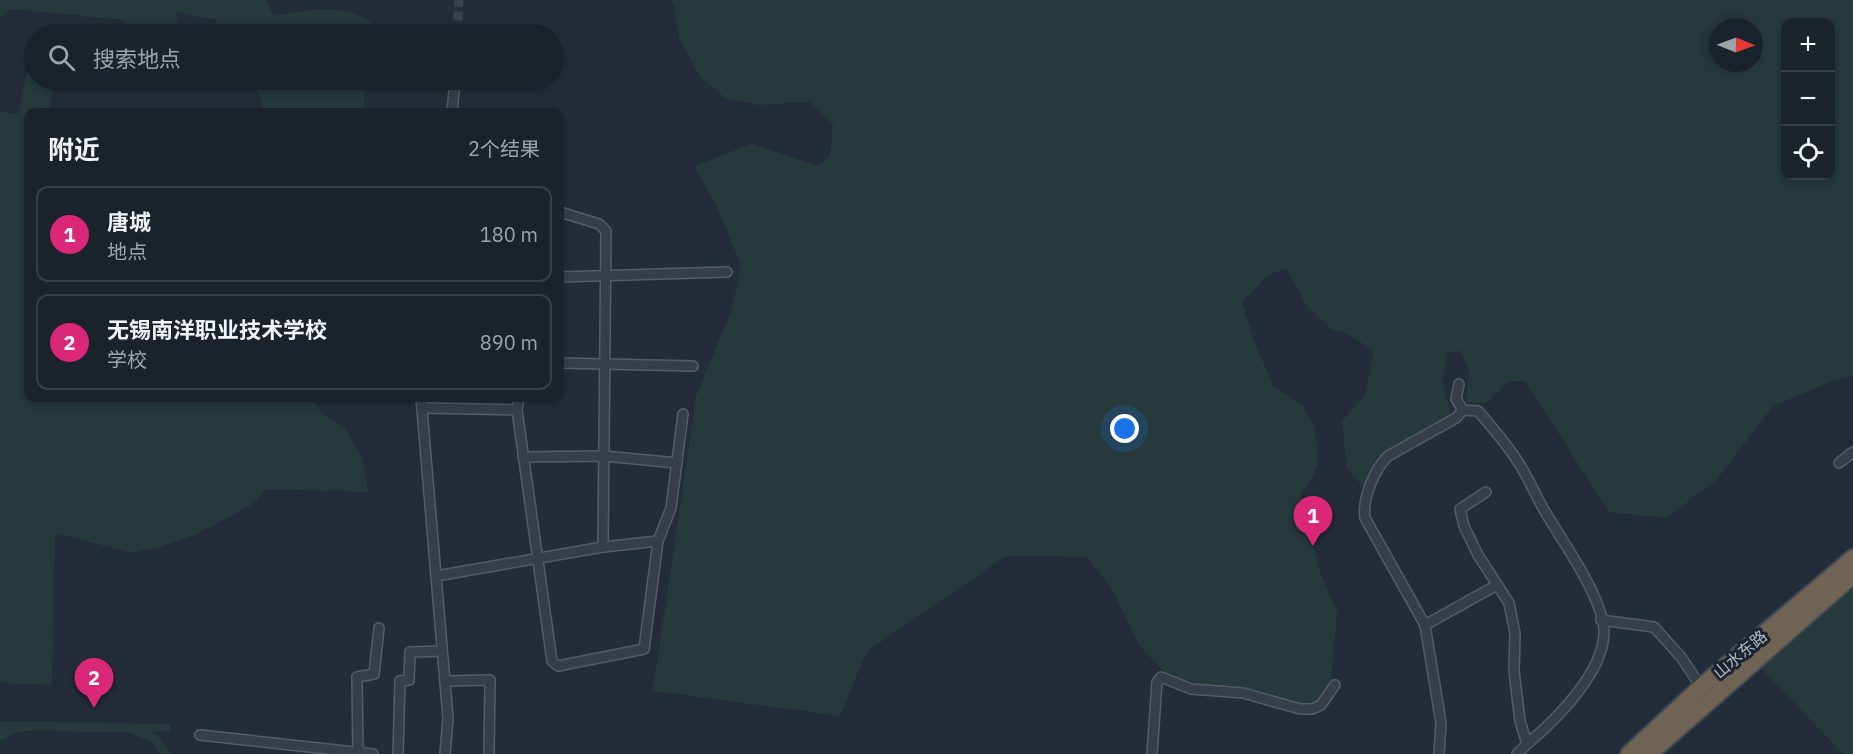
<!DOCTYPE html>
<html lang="zh">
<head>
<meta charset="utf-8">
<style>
	body { margin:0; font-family:"IBM Plex Sans","Noto Sans SC",sans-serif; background:#272f37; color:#f1f3f6 }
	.controls { position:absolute; right:18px; top:18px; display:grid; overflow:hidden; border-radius:12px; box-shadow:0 3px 9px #0003 }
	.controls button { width:54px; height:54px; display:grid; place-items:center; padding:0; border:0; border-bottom:2px solid #383f47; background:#1a222b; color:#f1f3f6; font:30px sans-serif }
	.compass { position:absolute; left:1709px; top:18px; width:54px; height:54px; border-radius:50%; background:#1a222b; box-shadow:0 3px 9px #0003; rotate:91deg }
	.you { position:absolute; left:1125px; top:429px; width:21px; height:21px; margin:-15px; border:4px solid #fff; border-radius:50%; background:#1a73e8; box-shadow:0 0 0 9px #1a73e833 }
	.badge { display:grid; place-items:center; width:39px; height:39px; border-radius:50%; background:#db2777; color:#fff; font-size:20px; font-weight:700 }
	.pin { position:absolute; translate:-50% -50px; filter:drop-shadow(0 2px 3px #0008) }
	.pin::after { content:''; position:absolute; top:32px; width:21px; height:18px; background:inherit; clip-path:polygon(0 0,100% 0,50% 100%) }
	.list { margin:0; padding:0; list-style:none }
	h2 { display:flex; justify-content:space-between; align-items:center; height:78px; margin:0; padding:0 24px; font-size:26px }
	h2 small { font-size:20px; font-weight:400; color:#9fa4a9 }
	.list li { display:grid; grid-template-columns:39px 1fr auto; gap:18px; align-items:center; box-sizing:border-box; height:96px; margin:0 12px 12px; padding:0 12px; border:2px solid #383f47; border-radius:12px }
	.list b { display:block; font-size:22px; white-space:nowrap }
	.list p { margin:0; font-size:20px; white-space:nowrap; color:#9fa4a9 }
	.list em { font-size:20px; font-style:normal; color:#9fa4a9 }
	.icon { flex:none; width:33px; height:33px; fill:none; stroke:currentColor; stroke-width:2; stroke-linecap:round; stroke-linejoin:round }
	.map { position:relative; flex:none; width:1853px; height:754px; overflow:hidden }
	.search { position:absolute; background:#1a222b; box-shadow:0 3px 9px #0003; left:24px; top:24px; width:540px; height:66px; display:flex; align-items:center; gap:15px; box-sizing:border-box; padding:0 21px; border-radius:33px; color:#9fa4a9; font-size:22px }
	.panel { position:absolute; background:#1a222b; box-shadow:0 3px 9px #0003; left:24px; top:108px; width:540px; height:294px; border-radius:12px }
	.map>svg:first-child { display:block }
	.green { fill:#263a3b; fill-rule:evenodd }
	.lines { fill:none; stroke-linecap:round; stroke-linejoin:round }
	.street-tunnel { stroke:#38424e; stroke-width:9; stroke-dasharray:9 4.5; stroke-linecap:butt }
	.street-casing { stroke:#545d67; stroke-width:12 }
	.highway-casing { stroke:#414a54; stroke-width:20 }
	.street { stroke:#363f49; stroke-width:9 }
	.highway { stroke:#6f6353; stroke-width:16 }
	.labels { text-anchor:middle; stroke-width:6; stroke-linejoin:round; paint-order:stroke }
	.street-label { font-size:16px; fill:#b1bac5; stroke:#1b242e }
</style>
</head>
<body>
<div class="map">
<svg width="1853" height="754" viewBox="0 0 1853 754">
	<rect width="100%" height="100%" fill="#232d39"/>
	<g class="green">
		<path d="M 0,0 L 267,0 L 273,16 C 308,10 339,2 370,22 L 369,34 L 218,34 L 216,20 L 177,12 L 176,34 L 127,34 L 124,20 L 11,9 L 0,18 Z"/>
		<path d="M 671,0 L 1853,0 L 1853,376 L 1828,383 L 1773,406 L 1717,479 L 1667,518 L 1609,512 L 1525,381 L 1509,381 L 1486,403 L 1466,402 L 1469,370 L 1461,351 L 1448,353 L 1442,381 L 1451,414 L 1390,448 L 1376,462 L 1364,487 L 1347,469 L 1342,421 L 1365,395 L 1374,351 L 1345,332 L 1332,330 L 1306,305 L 1287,269 L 1269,274 L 1242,302 L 1254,340 L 1273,386 L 1304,407 L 1314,426 L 1319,459 L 1311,481 L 1300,495 L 1320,572 L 1337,612 L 1330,697 L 1294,711 L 1174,682 L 1139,645 L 1112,589 L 1087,557 L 1006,556 L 866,652 L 840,716 L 653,691 L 696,396 L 732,309 L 741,265 L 718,209 L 694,166 L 752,144 L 818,166 L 830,156 L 833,124 L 810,102 L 758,105 L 725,98 L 700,76 L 679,39 L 674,4 ZM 1786,22 L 1830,22 L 1830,176 L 1786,176 ZM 1718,27 L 1754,27 L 1754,63 L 1718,63 Z"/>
		<path d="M 27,71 L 34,71 L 34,80 L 53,80 L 50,112 L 28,112 L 28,398 L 312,398 L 322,413 L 346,429 L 362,457 L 368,492 L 265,489 L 253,504 L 197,534 L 163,546 L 132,553 L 55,533 L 52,685 L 0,683 L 0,111 L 19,114 Z"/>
		<path d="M 224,80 L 366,80 L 363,112 L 264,112 L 257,88 L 226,89 Z"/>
		<path d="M 1853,589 L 1853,754 L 1843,754 L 1761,668 Z"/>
		<path d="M 0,721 L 170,724 L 170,731 L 152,732 L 160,738 L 171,754 L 160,754 L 152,743 L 129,732 L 27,731 L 17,732 L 0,741 Z"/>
	</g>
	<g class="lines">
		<path class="street-tunnel" d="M 457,34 L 459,0"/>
		<defs>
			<g id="street">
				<path d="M 452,112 L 455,81"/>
				<path d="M 560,212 L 599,224 L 606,231 L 603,547"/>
				<path d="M 560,277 L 727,272"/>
				<path d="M 560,363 L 693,366"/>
				<path d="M 1459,384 L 1456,399 L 1463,410 L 1478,411 C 1492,427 1507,444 1518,462 C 1528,477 1535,494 1544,510 C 1561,539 1605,600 1604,633 C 1603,673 1556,720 1527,744"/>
				<path d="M 421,398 L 448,718 L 445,754"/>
				<path d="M 519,398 L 517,410 L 552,661 L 558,666 L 644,649 L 658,541 L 671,508 L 683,414"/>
				<path d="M 422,408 L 517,410"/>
				<path d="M 523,457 L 604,456 L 677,463"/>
				<path d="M 1839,463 L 1853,452"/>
				<path d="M 1486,492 L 1460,509 L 1464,526 L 1478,555 L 1509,603 L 1515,633 L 1514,671 L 1520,721 L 1527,744 L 1517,754"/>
				<path d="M 436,576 L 603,547 L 658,541"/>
				<path d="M 1601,620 L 1654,627 L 1681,657 L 1701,687"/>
				<path d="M 1425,625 L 1365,518 C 1362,499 1374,470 1388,456 L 1456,418 L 1463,410"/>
				<path d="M 445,681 L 490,680 L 489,754"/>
				<path d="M 200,735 L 373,754"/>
				<path d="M 358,754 L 357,677 L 374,674 L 379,628"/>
				<path d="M 398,754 L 400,681 L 409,680 L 410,652 L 442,651"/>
				<path d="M 1152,754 L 1157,682 L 1161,677 L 1191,689 L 1243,693 L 1300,709 L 1312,709 L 1321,705 L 1335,685"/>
				<path d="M 1439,754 L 1441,723 L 1425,625 L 1497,585"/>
			</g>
			<g id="highway">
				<path d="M 1629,754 L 1701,687 L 1853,558"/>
				<path d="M 1649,754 L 1853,575"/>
			</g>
		</defs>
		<use href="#street" class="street-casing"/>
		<use href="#highway" class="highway-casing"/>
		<use href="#street" class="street"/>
		<use href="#highway" class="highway"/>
	</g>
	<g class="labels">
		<g class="street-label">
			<text transform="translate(1740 654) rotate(-40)" y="6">山水东路</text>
		</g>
	</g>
</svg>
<div class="controls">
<button>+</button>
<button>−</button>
<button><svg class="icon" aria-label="locate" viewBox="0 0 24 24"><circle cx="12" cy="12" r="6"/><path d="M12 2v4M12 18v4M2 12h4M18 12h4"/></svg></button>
</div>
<svg class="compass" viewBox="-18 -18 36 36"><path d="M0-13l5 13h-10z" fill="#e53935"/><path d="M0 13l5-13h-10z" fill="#9fa4a9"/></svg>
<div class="you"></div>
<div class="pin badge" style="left:1313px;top:546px">1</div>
<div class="pin badge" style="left:94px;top:708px">2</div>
<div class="search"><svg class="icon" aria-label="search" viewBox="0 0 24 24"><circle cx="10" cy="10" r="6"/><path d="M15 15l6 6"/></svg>搜索地点</div>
<section class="panel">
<h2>附近<small>2个结果</small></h2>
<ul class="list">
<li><span class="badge">1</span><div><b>唐城</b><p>地点</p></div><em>180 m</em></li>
<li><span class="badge">2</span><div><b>无锡南洋职业技术学校</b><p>学校</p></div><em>890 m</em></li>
</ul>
</section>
</div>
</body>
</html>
